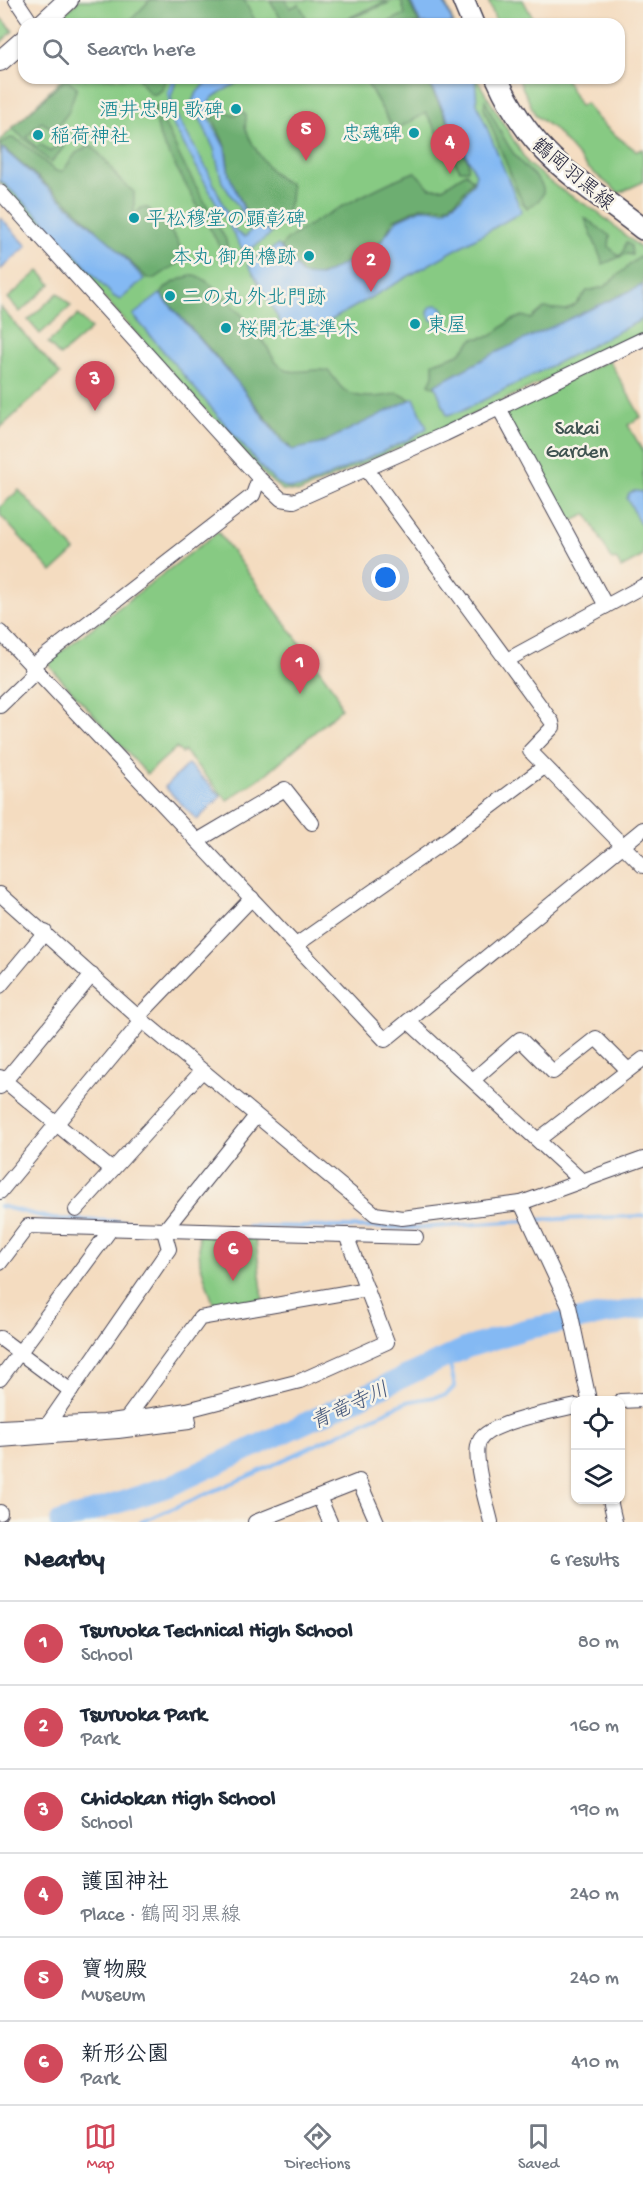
<!DOCTYPE html>
<html lang="en">
<head>
<meta charset="utf-8">
<style>
	body { margin:0; font-family:"Gochi Hand","Klee One",sans-serif; background:#f6f6f7; color:#1f2937 }
	.controls { position:absolute; right:18px; bottom:18px; display:grid; overflow:hidden; border-radius:12px; box-shadow:0 2px 4px #0004 }
	.controls button { width:54px; height:54px; display:grid; place-items:center; padding:0; border:0; border-bottom:2px solid #e0e1e3; background:#fff; color:#1f2937; font:30px sans-serif }
	.you { position:absolute; left:386px; top:578px; width:21px; height:21px; margin:-15px; border:4px solid #fff; border-radius:50%; background:#1a73e8; box-shadow:0 0 0 9px #1a73e833 }
	.badge { display:grid; place-items:center; width:39px; height:39px; border-radius:50%; background:#d1495b; color:#fff; font-size:20px; font-weight:700 }
	.pin { position:absolute; translate:-50% -50px; filter:drop-shadow(0 2px 3px #0008) }
	.pin::after { content:''; position:absolute; top:32px; width:21px; height:18px; background:inherit; clip-path:polygon(0 0,100% 0,50% 100%) }
	.list { margin:0; padding:0; list-style:none }
	h2 { display:flex; justify-content:space-between; align-items:center; height:78px; margin:0; padding:0 24px; font-size:26px }
	h2 small { font-size:20px; font-weight:400; color:#747a83 }
	.list li { display:grid; grid-template-columns:39px 1fr auto; gap:18px; align-items:center; box-sizing:border-box; height:84px; padding:0 24px; border-top:2px solid #e0e1e3 }
	.list b { display:block; font-size:22px; white-space:nowrap }
	.list p { margin:0; font-size:20px; white-space:nowrap; color:#747a83 }
	.list em { font-size:20px; font-style:normal; color:#747a83 }
	.icon { flex:none; width:33px; height:33px; fill:none; stroke:currentColor; stroke-width:2; stroke-linecap:round; stroke-linejoin:round }
	.map { position:relative; flex:none; width:643px; height:1522px; overflow:hidden }
	.search { position:absolute; background:#fff; box-shadow:0 2px 4px #0004; left:18px; right:18px; top:18px; height:66px; display:flex; align-items:center; gap:15px; box-sizing:border-box; padding:0 21px; border-radius:18px; color:#747a83; font-size:22px }
	.sheet { height:582px; background:#fff }
	nav { display:flex; justify-content:space-around; align-items:center; box-sizing:border-box; height:84px; border-top:2px solid #e0e1e3; background:#fff; font-size:16px; color:#747a83 }
	nav a { display:grid; justify-items:center; gap:3px }
	nav .on { color:#d1495b }
	.map>svg:first-child { display:block }
	.green { fill:#87ca83; stroke:#54765f; stroke-width:1.5 }
	.forest { fill:#6dae71; stroke:#486856; stroke-width:1.5 }
	.water { fill:#84b9f3; stroke:#536e97; stroke-width:1.5 }
	.lines { fill:none; stroke-linecap:round; stroke-linejoin:round }
	.stream { stroke:#84b9f3; stroke-width:4 }
	.river { stroke:#84b9f3; stroke-width:21 }
	.street-casing { stroke:#423e4f; stroke-width:16 }
	.secondary-casing { stroke:#423e4f; stroke-width:22 }
	.primary-casing { stroke:#423e4f; stroke-width:24 }
	.street { stroke:#fff; stroke-width:14 }
	.secondary { stroke:#fff; stroke-width:20 }
	.primary { stroke:#fff; stroke-width:21 }
	.culture-dot { fill:#0f9aa8; stroke:#f7f3e8; stroke-width:2 }
	.labels { text-anchor:middle; stroke-width:5; stroke-linejoin:round; paint-order:stroke }
	.culture-label { font-size:20px; fill:#0d838f; stroke:#f7f3e8; text-anchor:start }
	.street-label { font-size:20px; fill:#22223b; stroke:#f7f3e8 }
	.park-label { font-size:20px; fill:#405451; stroke:#f7f3e8 }
	.water-label { font-size:21px; font-style:italic; fill:#44577b; stroke:#f7f3e8 }
</style>
</head>
<body>
<div class="map">
<svg width="643" height="1522" viewBox="0 0 643 1522">
	<rect width="100%" height="100%" fill="#f7f3e8"/>
	<filter id="ink" filterUnits="userSpaceOnUse"><feTurbulence type="fractalNoise" baseFrequency=".0167" numOctaves="2"/><feDisplacementMap in="SourceGraphic" scale="12" xChannelSelector="R" yChannelSelector="G"/><feConvolveMatrix kernelMatrix="1 2 1 2 8 2 1 2 1" color-interpolation-filters="sRGB"/></filter>
	<filter id="wash" filterUnits="userSpaceOnUse"><feTurbulence type="fractalNoise" baseFrequency=".008" numOctaves="4" result="noise"/><feDisplacementMap in="SourceGraphic" scale="24" xChannelSelector="R" yChannelSelector="G"/><feGaussianBlur stdDeviation="1.35" result="paint"/><feColorMatrix in="noise" values="0 0 0 0 0 0 0 0 0 0 0 0 0 0 0 0 0 1.4 0 .05"/><feComposite in="paint" operator="in"/></filter>
	<g filter="url(#wash)">
		<rect width="100%" height="100%" fill="#f4dcc0"/>
		<g class="green">
			<path d="M 79,0 L 444,0 L 454,24 L 54,24 Z"/>
			<path d="M 488,0 L 523,0 L 536,24 L 497,24 Z"/>
			<path d="M 0,17 L 13,31 L 0,43 Z"/>
			<path d="M 63,78 L 476,78 L 528,164 L 558,188 L 596,211 L 643,250 L 643,334 L 446,427 L 300,492 L 282,490 L 266,477 L 0,183 L 0,141 Z"/>
			<path d="M 518,78 L 565,78 L 580,106 L 586,103 C 598,123 618,138 637,151 L 643,149 L 643,182 L 619,193 L 588,168 L 554,129 L 536,116 Z"/>
			<path d="M 39,271 L 51,284 L 20,312 L 8,298 Z"/>
			<path d="M 58,293 L 71,306 L 40,334 L 28,320 Z"/>
			<path d="M 0,307 L 60,374 L 0,428 Z"/>
			<path d="M 78,315 L 91,329 L 60,356 L 48,343 Z"/>
			<path d="M 609,360 L 641,417 L 628,425 L 643,451 L 643,556 L 621,568 L 616,559 L 612,560 L 587,514 L 564,525 L 504,412 Z"/>
			<path d="M 19,490 L 75,551 L 52,572 L 0,515 L 0,507 Z"/>
			<path d="M 218,532 L 336,692 L 341,709 L 266,774 L 227,800 L 184,751 L 182,753 L 176,748 L 147,774 L 50,667 L 50,660 Z"/>
			<path d="M 198,1232 L 255,1233 L 263,1299 L 214,1306 L 200,1263 Z"/>
		</g>
		<g class="forest">
			<path d="M 150,0 L 244,0 L 257,24 L 127,24 Z"/>
			<path d="M 270,0 L 286,0 L 290,8 L 299,4 L 306,17 L 299,22 L 300,24 L 284,24 Z"/>
			<path d="M 401,0 L 408,0 L 419,24 L 384,24 L 405,14 Z"/>
			<path d="M 384,2 L 389,3 L 349,19 L 346,24 L 335,24 Z"/>
			<path d="M 138,78 L 166,78 L 162,90 L 154,95 L 149,93 Z"/>
			<path d="M 364,78 L 426,78 L 468,161 L 468,170 L 460,170 L 426,113 L 397,129 L 393,128 Z"/>
			<path d="M 66,79 L 77,87 L 68,113 L 55,130 L 41,122 L 27,137 L 36,147 L 41,144 L 50,152 L 58,144 L 64,147 L 51,163 L 12,128 Z"/>
			<path d="M 485,100 C 495,122 508,150 525,167 C 531,173 541,180 543,188 C 545,199 534,204 527,208 L 522,202 L 484,109 Z"/>
			<path d="M 155,105 L 161,107 L 165,125 L 182,161 L 226,240 L 228,252 L 220,247 L 160,138 L 153,107 Z"/>
			<path d="M 222,110 L 235,115 L 243,112 L 246,115 C 247,120 244,124 246,129 C 252,146 273,180 290,183 C 293,200 286,221 273,232 L 256,222 L 245,210 L 229,175 L 226,148 L 212,116 Z"/>
			<path d="M 10,138 C 22,137 43,163 56,171 L 63,171 L 76,153 L 91,145 L 106,161 L 118,178 L 134,192 L 134,216 L 141,208 L 148,208 C 160,220 186,241 181,261 L 154,279 L 147,278 L 75,209 L 5,149 L 0,152 L 0,145 Z"/>
			<path d="M 415,172 L 430,188 L 443,188 L 466,173 L 473,180 L 457,200 L 446,207 L 421,207 L 393,220 L 384,238 L 372,250 L 326,274 L 312,277 L 303,275 L 281,247 C 289,231 393,179 415,172 Z"/>
			<path d="M 585,218 L 610,236 L 609,247 L 619,256 L 623,253 L 626,242 L 631,246 L 632,255 L 627,254 L 603,264 Z"/>
			<path d="M 639,257 L 643,257 L 643,286 L 457,373 L 434,387 L 429,384 L 433,376 L 433,363 L 459,354 L 473,339 L 491,336 L 510,321 L 523,316 L 531,319 L 544,308 L 566,310 L 575,305 L 587,291 L 604,287 Z"/>
			<path d="M 193,275 C 210,276 256,330 266,345 C 272,355 275,365 286,370 C 298,375 315,367 328,371 C 335,377 337,384 343,389 C 356,401 383,397 398,393 L 412,400 C 376,418 333,449 292,450 L 216,356 L 161,295 C 166,283 181,279 193,275 Z"/>
		</g>
		<g class="water">
			<path d="M 410,0 L 443,0 L 453,24 L 421,24 Z"/>
			<path d="M 173,78 L 177,78 L 171,97 L 174,111 L 208,171 L 236,232 L 245,237 L 250,232 L 251,226 L 222,182 L 214,149 L 192,101 L 198,91 L 212,78 L 243,78 C 231,90 212,91 207,107 L 210,120 L 225,148 L 229,175 L 244,210 L 271,234 L 252,248 L 242,249 L 172,123 L 168,93 Z"/>
			<path d="M 427,78 L 475,78 L 477,104 L 521,210 L 520,213 L 310,332 L 297,336 L 287,334 L 248,264 L 250,262 L 278,245 L 303,275 L 321,276 L 377,247 L 397,220 L 421,209 L 445,210 L 462,198 L 474,182 L 476,174 Z"/>
			<path d="M 2,148 L 114,246 L 144,279 L 120,300 L 113,296 L 44,221 L 0,180 Z"/>
			<path d="M 1,218 L 27,246 L 0,270 L 0,219 Z"/>
			<path d="M 643,285 L 643,319 L 462,411 L 447,415 L 435,385 L 493,354 Z"/>
			<path d="M 160,294 L 238,383 L 283,443 L 292,450 L 320,444 L 414,398 L 427,428 L 410,439 L 307,486 C 286,494 276,483 262,468 L 133,315 Z"/>
			<circle cx="436" cy="313" r="8"/>
			<path d="M 634,491 L 643,492 L 643,527 C 634,520 635,508 627,499 L 629,493 Z"/>
			<path d="M 188,764 L 221,796 L 197,820 L 165,787 Z"/>
		</g>
		<g class="lines">
			<g class="stream">
				<path d="M 0,1206 L 53,1219 L 133,1222"/>
				<path d="M 533,1220 L 643,1216"/>
				<path d="M 248,1226 L 415,1228 L 525,1221"/>
				<path d="M 141,1522 L 258,1472 L 406,1402 L 446,1395 L 455,1386 L 448,1357"/>
			</g>
			<path class="river" d="M 60,1522 L 170,1486 L 466,1348 L 526,1329 L 643,1308"/>
		</g>
	</g>
	<g filter="url(#ink)">
		<g class="lines">
			<defs>
				<g id="street">
					<path d="M 16,0 L 32,24"/>
					<path d="M 0,192 L 259,478 L 281,499 L 294,501 L 445,434 L 643,339"/>
					<path d="M 499,408 L 606,606"/>
					<path d="M 367,470 L 552,722 L 553,727 L 530,751 L 643,866"/>
					<path d="M 0,632 L 385,1040 L 643,829"/>
					<path d="M 507,660 L 643,586"/>
					<path d="M 0,706 L 30,677 L 32,666 L 253,495 L 259,478"/>
					<path d="M 197,841 L 285,789 L 312,823"/>
					<path d="M 0,894 L 138,1017 L 375,1214 L 402,1218 L 521,1203 L 643,1159"/>
					<path d="M 296,945 L 452,836 L 544,767"/>
					<path d="M 0,986 L 45,932"/>
					<path d="M 138,1017 L 252,898"/>
					<path d="M 408,1021 L 583,1182"/>
					<path d="M 0,1077 L 112,1170"/>
					<path d="M 473,1080 L 520,1039 L 553,1072 L 596,1038 L 628,1070"/>
					<path d="M 0,1087 L 92,975"/>
					<path d="M 539,1139 L 643,1059"/>
					<path d="M 0,1192 L 142,1021"/>
					<path d="M 521,1203 L 569,1306 L 589,1400"/>
					<path d="M 76,1210 L 202,1071"/>
					<path d="M 0,1263 L 28,1226 L 416,1237"/>
					<path d="M 0,1338 L 71,1391"/>
					<path d="M 0,1379 L 111,1229"/>
					<path d="M 620,1401 L 643,1400"/>
					<path d="M 127,1418 L 200,1318 L 367,1289"/>
					<path d="M 48,1424 L 169,1249 L 164,1231 L 256,1116"/>
					<path d="M 0,1427 L 104,1422 L 187,1410 L 300,1381 L 387,1342 L 346,1235"/>
					<path d="M 0,1440 L 118,1431 L 189,1422 L 187,1410"/>
					<path d="M 319,1497 L 330,1522"/>
					<path d="M 610,1500 L 615,1522"/>
					<path d="M 0,1512 L 0,1513"/>
					<path d="M 255,1522 L 359,1481 L 377,1522"/>
					<path d="M 491,1522 C 487,1504 471,1455 480,1440 C 490,1422 555,1411 576,1406"/>
				</g>
				<g id="secondary">
					<path d="M 42,24 L 68,0"/>
					<path d="M 0,61 L 24,40"/>
				</g>
				<g id="primary">
					<path d="M 463,0 L 473,24"/>
					<path d="M 497,78 C 532,157 579,179 643,229"/>
				</g>
			</defs>
			<use href="#street" class="street-casing"/>
			<use href="#secondary" class="secondary-casing"/>
			<use href="#primary" class="primary-casing"/>
			<use href="#street" class="street"/>
			<use href="#secondary" class="secondary"/>
			<use href="#primary" class="primary"/>
		</g>
	</g>
	<g class="culture-dot">
		<circle cx="236" cy="109" r="6"/>
		<circle cx="414" cy="133" r="6"/>
		<circle cx="38" cy="135" r="6"/>
		<circle cx="134" cy="218" r="6"/>
		<circle cx="309" cy="256" r="6"/>
		<circle cx="170" cy="296" r="6"/>
		<circle cx="415" cy="324" r="6"/>
		<circle cx="226" cy="328" r="6"/>
	</g>
	<g class="labels">
		<g class="culture-label">
			<text x="224" y="116" text-anchor="end">酒井忠明 歌碑</text>
			<text x="402" y="140" text-anchor="end">忠魂碑</text>
			<text x="50" y="142">稲荷神社</text>
			<text x="146" y="225">平松穆堂の顕彰碑</text>
			<text x="297" y="263" text-anchor="end">本丸 御角櫓跡</text>
			<text x="182" y="303">二の丸 外北門跡</text>
			<text x="427" y="331">東屋</text>
			<text x="238" y="335">桜開花基準木</text>
		</g>
		<g class="street-label">
			<text transform="translate(574 173) rotate(40)" y="7">鶴岡羽黒線</text>
		</g>
		<g class="park-label">
			<text x="577" y="434">Sakai<tspan x="577" dy="23">Garden</tspan></text>
		</g>
		<g class="water-label">
			<text transform="translate(349 1405) rotate(-25)" y="7">青竜寺川</text>
		</g>
	</g>
</svg>
<div class="controls">
<button><svg class="icon" aria-label="locate" viewBox="0 0 24 24"><circle cx="12" cy="12" r="6"/><path d="M12 2v4M12 18v4M2 12h4M18 12h4"/></svg></button>
<button><svg class="icon" aria-label="layers" viewBox="0 0 24 24"><path d="M12 4l9 5-9 5-9-5zM3 14l9 5 9-5"/></svg></button>
</div>
<div class="you"></div>
<div class="pin badge" style="left:300px;top:694px">1</div>
<div class="pin badge" style="left:371px;top:292px">2</div>
<div class="pin badge" style="left:95px;top:411px">3</div>
<div class="pin badge" style="left:450px;top:174px">4</div>
<div class="pin badge" style="left:306px;top:161px">5</div>
<div class="pin badge" style="left:233px;top:1281px">6</div>
<div class="search"><svg class="icon" aria-label="search" viewBox="0 0 24 24"><circle cx="10" cy="10" r="6"/><path d="M15 15l6 6"/></svg>Search here</div>
</div>
<section class="sheet">
<h2>Nearby<small>6 results</small></h2>
<ul class="list">
<li><span class="badge">1</span><div><b>Tsuruoka Technical High School</b><p>School</p></div><em>80 m</em></li>
<li><span class="badge">2</span><div><b>Tsuruoka Park</b><p>Park</p></div><em>160 m</em></li>
<li><span class="badge">3</span><div><b>Chidokan High School</b><p>School</p></div><em>190 m</em></li>
<li><span class="badge">4</span><div><b>護国神社</b><p>Place · 鶴岡羽黒線</p></div><em>240 m</em></li>
<li><span class="badge">5</span><div><b>寶物殿</b><p>Museum</p></div><em>240 m</em></li>
<li><span class="badge">6</span><div><b>新形公園</b><p>Park</p></div><em>410 m</em></li>
</ul>
</section>
<nav>
<a class="on"><svg class="icon" aria-label="map" viewBox="0 0 24 24"><path d="M3 6l6-2 6 2 6-2v14l-6 2-6-2-6 2zM9 4v14M15 6v14"/></svg>Map</a>
<a><svg class="icon" aria-label="directions" viewBox="0 0 24 24"><path d="M12 3l9 9-9 9-9-9zM9 14v-3h6M13 9l2 2-2 2"/></svg>Directions</a>
<a><svg class="icon" aria-label="saved" viewBox="0 0 24 24"><path d="M7 4h10v16l-5-4-5 4z"/></svg>Saved</a>
</nav>
</body>
</html>
